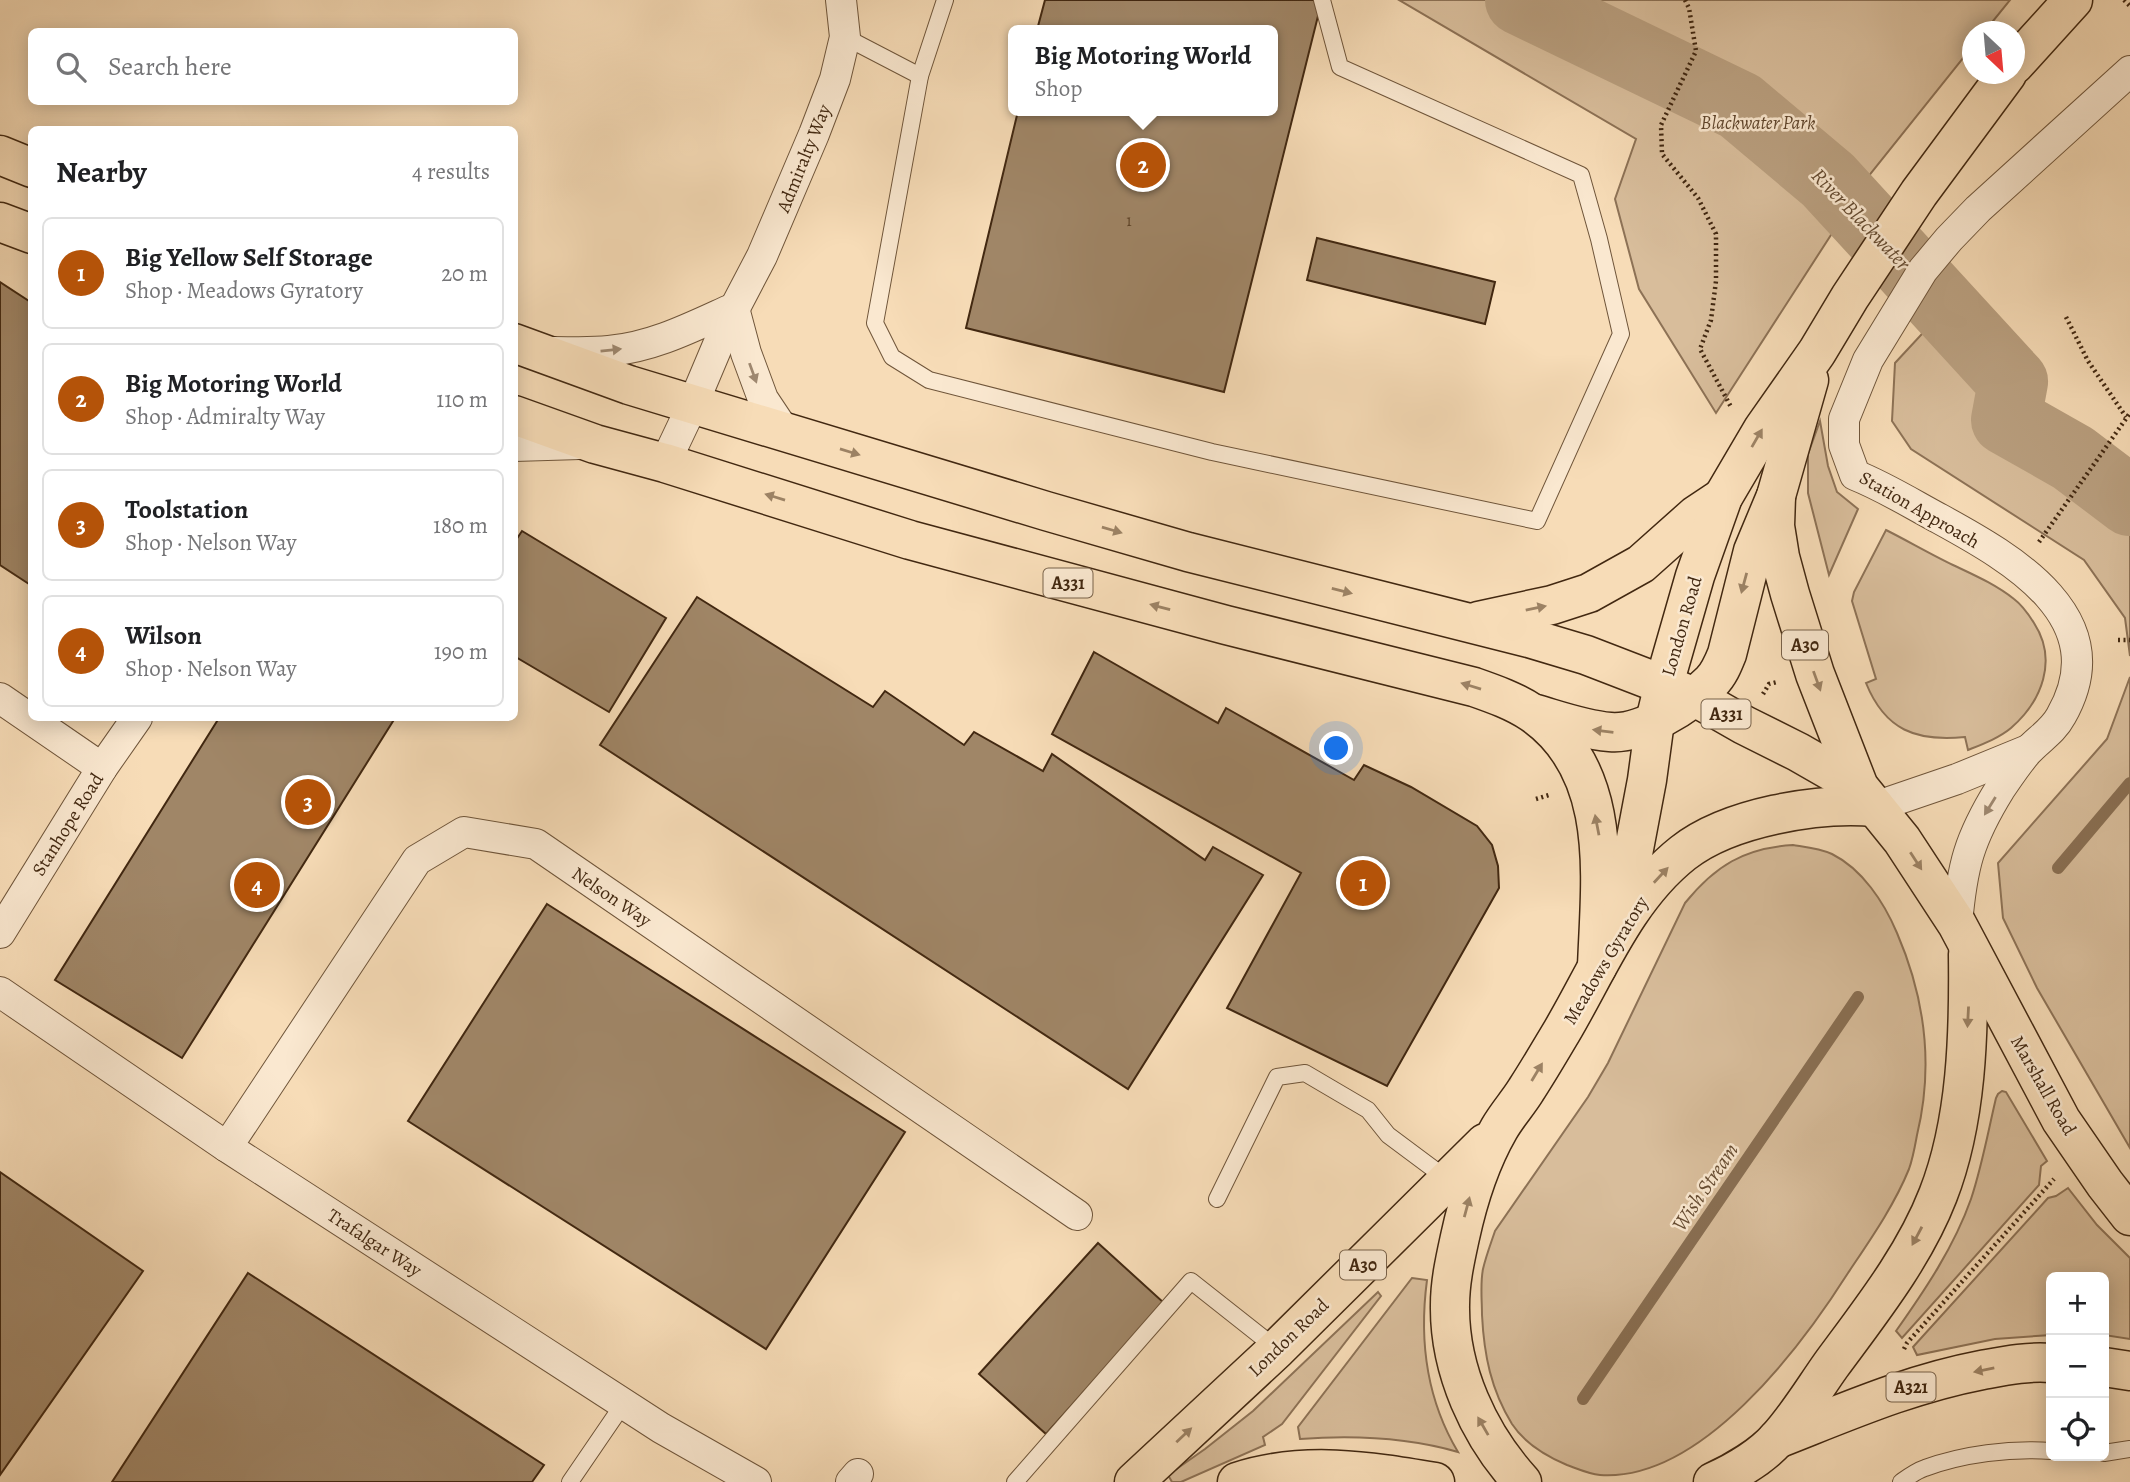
<!DOCTYPE html>
<html lang="en">
<head>
<meta charset="utf-8">
<style>
	body { margin:0; font-family:Alegreya,serif; background:#f6f6f6; color:#202124 }
	.controls { position:absolute; right:21px; bottom:21px; display:grid; overflow:hidden; border-radius:10px; box-shadow:0 4px 18px #0003 }
	.controls button { width:63px; height:63px; display:grid; place-items:center; padding:0; border:0; border-bottom:2px solid #e0e0e0; background:#fff; color:#202124; font:35px sans-serif }
	.compass { position:absolute; left:1962px; top:21px; width:63px; height:63px; border-radius:50%; background:#fff; box-shadow:0 4px 18px #0003; rotate:154deg }
	.you { position:absolute; left:1337px; top:749px; width:24px; height:24px; margin:-18px; border:5px solid #fff; border-radius:50%; background:#1a73e8; box-shadow:0 0 0 10px #1a73e833 }
	.badge { display:grid; place-items:center; width:46px; height:46px; border-radius:50%; background:#b45309; color:#fff; font-size:23px; font-weight:700 }
	.pin { position:absolute; translate:-50% -50%; border:4px solid #fff; box-shadow:0 2px 7px #0006 }
	.popup { position:absolute; left:1008px; top:25px; width:270px; height:91px; box-sizing:border-box; display:grid; place-content:center; border-radius:10px; background:#fff; filter:drop-shadow(0 2px 5px #0005); font-size:23px; white-space:nowrap; color:#757577 }
	.popup b { font-size:26px; color:#202124 }
	.popup::after { content:''; position:absolute; left:50%; top:100%; margin-left:-14px; border:14px solid transparent; border-top-color:#fff }
	.list { margin:0; padding:0; list-style:none }
	h2 { display:flex; justify-content:space-between; align-items:center; height:91px; margin:0; padding:0 28px; font-size:30px }
	h2 small { font-size:23px; font-weight:400; color:#757577 }
	.list li { display:grid; grid-template-columns:46px 1fr auto; gap:21px; align-items:center; box-sizing:border-box; height:112px; margin:0 14px 14px; padding:0 14px; border:2px solid #e0e0e0; border-radius:10px }
	.list b { display:block; font-size:26px; white-space:nowrap }
	.list p { margin:0; font-size:23px; white-space:nowrap; color:#757577 }
	.list em { font-size:23px; font-style:normal; color:#757577 }
	.icon { flex:none; width:38px; height:38px; fill:none; stroke:currentColor; stroke-width:2; stroke-linecap:round; stroke-linejoin:round }
	.map { position:relative; flex:none; width:2130px; height:1482px; overflow:hidden }
	.search { position:absolute; background:#fff; box-shadow:0 4px 18px #0003; left:28px; top:28px; width:490px; height:77px; display:flex; align-items:center; gap:18px; box-sizing:border-box; padding:0 24px; border-radius:10px; color:#757577; font-size:26px }
	.panel { position:absolute; background:#fff; box-shadow:0 4px 18px #0003; left:28px; top:126px; width:490px; height:595px; border-radius:10px }
	.map>svg:first-child { display:block }
	.green { fill:#d8bd9b; stroke:#8d7256; stroke-width:2 }
	.lines { fill:none; stroke-linecap:round; stroke-linejoin:round }
	.stream { stroke:#896f53; stroke-width:12 }
	.river { stroke:#b99f7f; stroke-width:70 }
	.building { fill:#a08667; stroke:#422811; stroke-width:2 }
	.service-casing { stroke:#6f553a; stroke-width:18 }
	.minor-casing { stroke:#6f553a; stroke-width:32 }
	.primary-casing { stroke:#422811; stroke-width:41 }
	.path { stroke:#422811; stroke-width:4.5; stroke-dasharray:2 3.5; stroke-linecap:butt }
	.service { stroke:#fae8d0; stroke-width:16 }
	.minor { stroke:#fae8d0; stroke-width:30 }
	.primary { stroke:#f7dcb7; stroke-width:38 }
	.oneway { fill:#9e8870 }
	.oneway2 { fill:#9c8264 }
	.labels { text-anchor:middle; stroke-width:5; stroke-linejoin:round; paint-order:stroke }
	.number-label { font-size:16px; fill:#5a4026 }
	.shield { fill:#fae8d0; stroke:#79624a; stroke-width:2 }
	.shield-label { font-size:18px; font-weight:bold; fill:#422811 }
	.park-label { font-size:19px; font-style:italic; fill:#60462d; stroke:#fae8d0 }
	.street-label { font-size:19px; fill:#422811; stroke:#fae8d0 }
	.water-label { font-size:21px; font-style:italic; fill:#664c32; stroke:#fae8d0 }
</style>
</head>
<body>
<div class="map">
<svg width="2130" height="1482" viewBox="0 0 2130 1482">
	<rect width="100%" height="100%" fill="#f7dcb7"/>
	<filter id="stains"><feTurbulence type="fractalNoise" baseFrequency=".00286" numOctaves="4"/><feColorMatrix values="0 0 0 0 .2 0 0 0 0 .09 0 0 0 0 .02 0 0 0 .5 -.17"/></filter>
	<radialGradient id="worn" r=".72"><stop offset=".6" stop-color="#630" stop-opacity="0"/><stop offset="1" stop-color="#630" stop-opacity=".3"/></radialGradient>
	<g class="green">
		<path d="M 1399,0 L 2010,0 L 1985,31 L 1972,32 L 1972,47 L 1871,173 L 1716,413 L 1639,289 L 1615,199 L 1636,139 Z"/>
		<path d="M 1933,322 L 1978,376 L 1991,433 L 2063,476 L 2130,524 L 2130,656 L 2125,618 L 2084,560 L 1911,449 L 1892,421 L 1895,363 Z"/>
		<path d="M 1820,421 L 1828,466 L 1837,492 L 1858,509 L 1829,575 L 1808,493 L 1808,454 Z"/>
		<path d="M 1886,530 C 1908,541 1930,554 1953,565 C 1974,575 1995,584 2014,599 C 2022,605 2029,615 2034,623 C 2058,660 2042,701 2011,728 C 1999,738 1983,744 1968,750 L 1965,737 C 1916,742 1885,730 1866,683 L 1876,679 L 1852,601 L 1854,592 Z"/>
		<path d="M 2130,677 L 2130,1148 L 2037,988 L 2003,918 L 1998,863 L 2107,739 Z"/>
		<path d="M 1793,845 C 1806,847 1819,848 1832,854 C 1862,869 1884,902 1897,933 C 1925,998 1934,1065 1917,1135 C 1915,1146 1913,1158 1909,1169 C 1894,1206 1870,1240 1848,1273 C 1801,1347 1701,1482 1600,1475 C 1589,1474 1578,1469 1567,1465 C 1546,1456 1525,1444 1512,1424 C 1491,1390 1484,1355 1482,1315 C 1482,1300 1480,1284 1483,1269 C 1486,1256 1491,1243 1495,1231 L 1588,1097 L 1608,1063 L 1685,903 C 1715,866 1744,848 1793,845 Z"/>
		<path d="M 2002,1091 L 2006,1092 L 2047,1161 L 2041,1166 L 2039,1185 L 1902,1338 L 1896,1331 C 1925,1290 1954,1247 1971,1199 C 1982,1166 1988,1132 1996,1098 L 1998,1094 Z"/>
		<path d="M 2068,1188 L 2097,1225 L 2130,1258 L 2130,1339 L 2104,1335 L 2104,1277 L 2051,1277 L 2051,1335 L 1995,1339 L 1917,1355 L 1913,1347 L 2048,1198 L 2056,1196 Z"/>
		<path d="M 1412,1278 L 1427,1280 C 1419,1340 1427,1400 1458,1452 C 1406,1437 1354,1435 1300,1439 L 1298,1427 Z"/>
		<path d="M 1378,1292 L 1381,1296 L 1282,1424 L 1263,1437 L 1265,1445 L 1181,1482 L 1172,1482 L 1168,1475 L 1205,1449 L 1253,1411 Z"/>
	</g>
	<g class="lines">
		<g class="stream">
			<path d="M 2058,868 L 2130,783"/>
			<path d="M 1583,1399 L 1858,997"/>
		</g>
		<path class="river" d="M 1520,0 L 1740,106 L 1828,180 L 2013,382 L 2006,420 L 2073,458 L 2130,501"/>
	</g>
	<g class="building">
		<path d="M 1045,0 L 1322,0 L 1224,392 L 966,328 L 1018,111 L 1272,111 L 1272,30 L 1037,30 Z"/>
		<path d="M 1317,238 L 1495,282 L 1485,324 L 1307,280 Z"/>
		<path d="M 0,282 L 32,303 L 32,586 L 0,565 Z"/>
		<path d="M 522,531 L 666,618 L 609,712 L 514,656 L 514,543 Z"/>
		<path d="M 697,597 L 873,707 L 885,691 L 964,745 L 974,732 L 1043,771 L 1052,754 L 1205,860 L 1213,847 L 1263,875 L 1128,1089 L 600,745 Z"/>
		<path d="M 1094,652 L 1218,723 L 1226,708 L 1354,780 L 1364,765 L 1411,787 L 1477,826 L 1492,845 L 1498,866 L 1499,888 L 1387,1086 L 1227,1008 L 1301,873 L 1052,734 Z"/>
		<path d="M 219,718 L 395,718 L 182,1058 L 55,980 Z"/>
		<path d="M 547,904 L 905,1132 L 766,1349 L 408,1121 Z"/>
		<path d="M 0,1172 L 143,1271 L 0,1475 Z"/>
		<path d="M 1098,1243 L 1164,1303 L 1046,1434 L 979,1374 Z"/>
		<path d="M 248,1273 L 544,1465 L 532,1482 L 112,1482 Z"/>
	</g>
	<g class="lines">
		<defs>
			<g id="service">
				<path d="M 945,0 L 920,76 L 875,323 L 892,357 L 929,380 L 1212,452 L 1537,521 L 1621,334 L 1599,239 L 1581,175 L 1340,67 L 1322,0"/>
				<path d="M 845,37 L 920,76"/>
				<path d="M 1217,1199 L 1277,1077 L 1305,1073 L 1368,1110 L 1388,1135 L 1447,1179"/>
				<path d="M 2104,1453 L 2130,1449"/>
				<path d="M 570,1482 L 624,1403"/>
				<path d="M 1015,1482 L 1191,1281 L 1277,1349"/>
				<path d="M 1901,1482 C 1908,1477 1916,1471 1925,1468 C 1963,1454 2011,1448 2051,1451"/>
			</g>
			<g id="minor">
				<path d="M 734,308 L 746,353 L 763,399 L 785,432"/>
				<path d="M 554,352 C 572,352 591,353 609,351 C 654,347 694,326 734,308"/>
				<path d="M 514,446 L 580,444"/>
				<path d="M 665,463 L 693,404 L 728,321 L 762,256 L 814,134 L 835,79 L 845,37 L 841,0"/>
				<path d="M 0,698 L 102,768"/>
				<path d="M 1875,807 L 1957,779 L 2028,750"/>
				<path d="M 1957,924 C 1962,866 1969,839 2000,789 C 2009,776 2018,762 2028,751 C 2039,739 2053,731 2061,716 C 2117,618 2013,559 1940,519 C 1912,504 1885,487 1855,475 L 1844,445 L 1844,419 L 1868,360 L 1923,270 L 1949,239 L 1978,209 L 2130,71"/>
				<path d="M 0,933 L 102,768 L 137,718"/>
				<path d="M 0,992 L 227,1147 L 661,1428 L 756,1482"/>
				<path d="M 227,1147 L 417,860 L 464,832 L 536,844 L 1077,1215"/>
				<path d="M 851,1482 L 858,1474"/>
			</g>
			<g id="primary">
				<path d="M 2014,65 L 2073,0"/>
				<path d="M 0,155 L 32,168"/>
				<path d="M 0,222 L 32,234"/>
				<path d="M 514,343 L 629,385 L 1046,511 L 1188,552 L 1529,638 L 1586,655 L 1695,697 L 1744,725 L 1798,752 L 1859,787"/>
				<path d="M 514,415 L 595,444 L 665,463 L 910,540 L 1226,625 L 1474,687 C 1494,694 1514,701 1532,713 C 1616,771 1600,880 1597,967"/>
				<path d="M 1776,496 L 1775,526 L 1780,557 L 1790,594 L 1815,674 L 1859,787 L 1902,840 L 1957,924 L 2061,1120 L 2105,1184 L 2130,1216"/>
				<path d="M 1478,621 L 1552,605 L 1589,593 L 1641,564 L 1696,515 L 1723,497"/>
				<path d="M 1536,714 C 1560,721 1585,730 1610,732 C 1642,735 1689,704 1711,682 C 1719,674 1723,664 1727,654 L 1753,551 L 1776,496 L 1809,380"/>
				<path d="M 1619,928 L 1647,780 L 1655,721 L 1664,684 L 1695,576 L 1723,497 L 1763,429 L 1817,352 L 1850,297 L 1919,193 L 2007,74"/>
				<path d="M 2104,1367 L 2130,1371"/>
				<path d="M 1777,1439 C 1846,1412 1909,1384 1982,1370 C 2004,1366 2028,1361 2051,1363"/>
				<path d="M 1134,1482 L 1277,1349 L 1485,1143"/>
				<path d="M 1237,1482 C 1303,1460 1369,1471 1435,1482"/>
				<path d="M 1522,1482 C 1479,1435 1449,1370 1450,1305 C 1450,1282 1455,1260 1460,1237 C 1468,1200 1480,1162 1499,1129 C 1507,1115 1518,1103 1526,1090 C 1539,1070 1550,1051 1562,1031 C 1598,970 1626,898 1683,853 C 1729,817 1818,802 1875,807"/>
				<path d="M 1713,1482 C 1735,1472 1762,1456 1778,1438 C 1798,1416 1814,1389 1831,1365 C 1870,1312 1914,1257 1938,1195 C 1967,1121 1969,1033 1968,954"/>
			</g>
		</defs>
		<use href="#service" class="service-casing"/>
		<use href="#minor" class="minor-casing"/>
		<use href="#primary" class="primary-casing"/>
		<g class="path">
			<path d="M 1685,0 L 1689,8 L 1696,51 L 1661,125 L 1662,154 L 1698,198 L 1716,234 L 1716,281 L 1711,320 L 1700,349 L 1731,407"/>
			<path d="M 2124,0 L 2130,6"/>
			<path d="M 2066,317 L 2088,361 L 2126,417"/>
			<path d="M 2039,542 L 2130,413"/>
			<path d="M 2118,640 L 2130,640"/>
			<path d="M 1763,694 L 1769,684 L 1777,682"/>
			<path d="M 1536,799 L 1549,795"/>
			<path d="M 1904,1349 L 1907,1343 L 2054,1179"/>
		</g>
		<use href="#service" class="service"/>
		<use href="#minor" class="minor"/>
		<use href="#primary" class="primary"/>
	</g>
	<defs><path id="oneway-solid" d="M-6-.8H1V-3.2L6.5 0L1 3.2V.8H-6Z" transform="scale(1.75)"/></defs>
	<g class="oneway">
		<use href="#oneway-solid" transform="translate(611 350) rotate(-6)"/>
		<use href="#oneway-solid" transform="translate(753 373) rotate(70)"/>
		<use href="#oneway-solid" transform="translate(1990 806) rotate(122)"/>
	</g>
	<g class="oneway2">
		<use href="#oneway-solid" transform="translate(1757 438) rotate(-60)"/>
		<use href="#oneway-solid" transform="translate(850 452) rotate(17)"/>
		<use href="#oneway-solid" transform="translate(775 497) rotate(-163)"/>
		<use href="#oneway-solid" transform="translate(1112 530) rotate(16)"/>
		<use href="#oneway-solid" transform="translate(1744 583) rotate(105)"/>
		<use href="#oneway-solid" transform="translate(1342 591) rotate(14)"/>
		<use href="#oneway-solid" transform="translate(1160 607) rotate(-165)"/>
		<use href="#oneway-solid" transform="translate(1536 608) rotate(-12)"/>
		<use href="#oneway-solid" transform="translate(1817 681) rotate(70)"/>
		<use href="#oneway-solid" transform="translate(1471 686) rotate(-163)"/>
		<use href="#oneway-solid" transform="translate(1603 731) rotate(-173)"/>
		<use href="#oneway-solid" transform="translate(1597 825) rotate(-101)"/>
		<use href="#oneway-solid" transform="translate(1916 861) rotate(57)"/>
		<use href="#oneway-solid" transform="translate(1661 875) rotate(-47)"/>
		<use href="#oneway-solid" transform="translate(1968 1017) rotate(93)"/>
		<use href="#oneway-solid" transform="translate(1537 1072) rotate(-59)"/>
		<use href="#oneway-solid" transform="translate(1467 1207) rotate(-75)"/>
		<use href="#oneway-solid" transform="translate(1917 1236) rotate(118)"/>
		<use href="#oneway-solid" transform="translate(1984 1370) rotate(169)"/>
		<use href="#oneway-solid" transform="translate(1483 1426) rotate(-120)"/>
		<use href="#oneway-solid" transform="translate(1184 1435) rotate(-43)"/>
	</g>
	<g class="labels">
		<g class="number-label">
			<text x="1129" y="226">1</text>
		</g>
		<g class="shield">
			<rect x="1043.5" y="568.5" width="49" height="29" rx="5"/>
			<rect x="1782" y="630.5" width="46" height="29" rx="5"/>
			<rect x="1701.5" y="699.5" width="49" height="29" rx="5"/>
			<rect x="1340" y="1250.5" width="46" height="29" rx="5"/>
			<rect x="1886.5" y="1372.5" width="49" height="29" rx="5"/>
		</g>
		<g class="shield-label">
			<text x="1068" y="589">A331</text>
			<text x="1805" y="651">A30</text>
			<text x="1726" y="720">A331</text>
			<text x="1363" y="1271">A30</text>
			<text x="1911" y="1393">A321</text>
		</g>
		<g class="park-label">
			<text x="1758" y="129">Blackwater Park</text>
		</g>
		<g class="street-label">
			<text transform="translate(803 158) rotate(-68)" y="7">Admiralty Way</text>
			<text transform="translate(1920 509) rotate(30)" y="7">Station Approach</text>
			<text transform="translate(1681 626) rotate(-74)" y="7">London Road</text>
			<text transform="translate(67 824) rotate(-58)" y="7">Stanhope Road</text>
			<text transform="translate(612 896) rotate(34)" y="7">Nelson Way</text>
			<text transform="translate(1605 960) rotate(-59)" y="7">Meadows Gyratory</text>
			<text transform="translate(2044 1085) rotate(60)" y="7">Marshall Road</text>
			<text transform="translate(375 1242) rotate(33)" y="7">Trafalgar Way</text>
			<text transform="translate(1288 1337) rotate(-44)" y="7">London Road</text>
		</g>
		<g class="water-label">
			<text transform="translate(1861 219) rotate(46)" y="7">River Blackwater</text>
			<text transform="translate(1705 1187) rotate(-56)" y="7">Wish Stream</text>
		</g>
	</g>
	<rect width="100%" height="100%" filter="url(#stains)"/>
	<rect width="100%" height="100%" fill="url(#worn)"/>
</svg>
<div class="controls">
<button>+</button>
<button>−</button>
<button><svg class="icon" aria-label="locate" viewBox="0 0 24 24"><circle cx="12" cy="12" r="6"/><path d="M12 2v4M12 18v4M2 12h4M18 12h4"/></svg></button>
</div>
<svg class="compass" viewBox="-18 -18 36 36"><path d="M0-13l5 13h-10z" fill="#e53935"/><path d="M0 13l5-13h-10z" fill="#757577"/></svg>
<div class="you"></div>
<div class="pin badge" style="left:1363px;top:883px">1</div>
<div class="pin badge" style="left:1143px;top:165px">2</div>
<div class="popup"><b>Big Motoring World</b>Shop</div>
<div class="pin badge" style="left:308px;top:802px">3</div>
<div class="pin badge" style="left:257px;top:885px">4</div>
<div class="search"><svg class="icon" aria-label="search" viewBox="0 0 24 24"><circle cx="10" cy="10" r="6"/><path d="M15 15l6 6"/></svg>Search here</div>
<section class="panel">
<h2>Nearby<small>4 results</small></h2>
<ul class="list">
<li><span class="badge">1</span><div><b>Big Yellow Self Storage</b><p>Shop · Meadows Gyratory</p></div><em>20 m</em></li>
<li><span class="badge">2</span><div><b>Big Motoring World</b><p>Shop · Admiralty Way</p></div><em>110 m</em></li>
<li><span class="badge">3</span><div><b>Toolstation</b><p>Shop · Nelson Way</p></div><em>180 m</em></li>
<li><span class="badge">4</span><div><b>Wilson</b><p>Shop · Nelson Way</p></div><em>190 m</em></li>
</ul>
</section>
</div>
</body>
</html>
